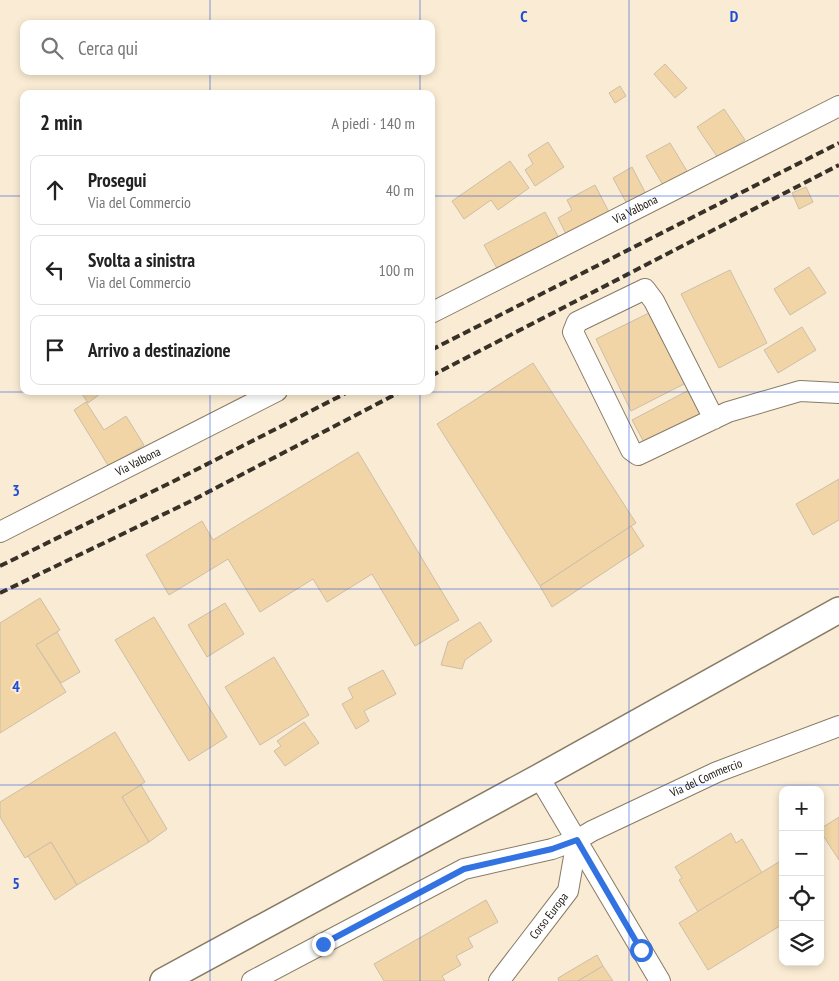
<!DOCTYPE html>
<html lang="it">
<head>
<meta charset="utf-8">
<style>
	body { margin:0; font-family:"PT Sans Narrow",sans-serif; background:#f6f6f6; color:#222 }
	.controls { position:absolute; right:15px; bottom:15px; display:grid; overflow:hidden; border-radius:10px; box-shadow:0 2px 8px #0003 }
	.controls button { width:45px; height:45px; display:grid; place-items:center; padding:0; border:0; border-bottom:1px solid #e0e0e0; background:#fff; color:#222; font:25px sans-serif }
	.stop { position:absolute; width:15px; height:15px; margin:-11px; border:4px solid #3273e1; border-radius:50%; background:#fff }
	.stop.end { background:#3273e1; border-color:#fff; box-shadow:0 1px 5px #0008 }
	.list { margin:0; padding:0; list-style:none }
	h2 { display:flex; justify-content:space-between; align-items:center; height:65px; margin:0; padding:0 20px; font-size:21px }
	h2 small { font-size:16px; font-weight:400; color:#767676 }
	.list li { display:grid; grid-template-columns:32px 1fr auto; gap:15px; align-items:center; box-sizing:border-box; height:70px; margin:0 10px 10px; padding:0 10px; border:1px solid #e0e0e0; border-radius:10px }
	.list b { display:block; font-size:19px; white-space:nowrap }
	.list p { margin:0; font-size:16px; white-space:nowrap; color:#767676 }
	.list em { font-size:16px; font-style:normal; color:#767676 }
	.icon { flex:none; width:28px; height:28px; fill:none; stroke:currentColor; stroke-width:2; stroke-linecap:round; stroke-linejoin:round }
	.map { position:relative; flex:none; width:839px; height:981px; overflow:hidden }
	.search { position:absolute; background:#fff; box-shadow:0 2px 8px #0003; left:20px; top:20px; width:415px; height:55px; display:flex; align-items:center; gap:12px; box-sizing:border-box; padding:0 18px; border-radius:10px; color:#767676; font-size:19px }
	.panel { position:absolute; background:#fff; box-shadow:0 2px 8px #0003; left:20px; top:90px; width:415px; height:305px; border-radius:10px }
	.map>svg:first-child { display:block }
	.building { fill:#f1d5a6; stroke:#ccbea7 }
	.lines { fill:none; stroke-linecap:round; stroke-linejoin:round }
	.minor-casing { stroke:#887b65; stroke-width:22 }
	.major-casing { stroke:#887b65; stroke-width:28 }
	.minor { stroke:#fff; stroke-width:20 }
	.major { stroke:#fff; stroke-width:25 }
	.rail { stroke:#383127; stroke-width:4; stroke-dasharray:8 4; stroke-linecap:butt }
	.route { stroke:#3273e1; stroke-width:6 }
	.grid { fill:none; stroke:#1d4ed8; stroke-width:1; stroke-opacity:0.55 }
	.labels { text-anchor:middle; stroke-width:4; stroke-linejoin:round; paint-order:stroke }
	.street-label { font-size:12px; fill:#161109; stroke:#faecd4 }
	.grid-label { font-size:16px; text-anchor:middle; font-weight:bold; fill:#1d4ed8; stroke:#faecd4; stroke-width:4; stroke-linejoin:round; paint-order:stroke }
</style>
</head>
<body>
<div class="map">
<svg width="839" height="981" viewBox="0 0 839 981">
	<rect width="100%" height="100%" fill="#faecd4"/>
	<g class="building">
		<path d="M 665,64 L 687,88 L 675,98 L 654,74 Z"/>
		<path d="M 620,86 L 626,96 L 615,103 L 609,93 Z"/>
		<path d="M 724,109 L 745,140 L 718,158 L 697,127 Z"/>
		<path d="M 548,142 L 564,167 L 535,186 L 525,170 L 533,164 L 528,155 Z"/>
		<path d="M 670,143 L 687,171 L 663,185 L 646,156 Z"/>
		<path d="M 510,161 L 529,188 L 498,210 L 491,200 L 464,219 L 452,201 Z"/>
		<path d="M 632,167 L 646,194 L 627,204 L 613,178 Z"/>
		<path d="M 595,185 L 610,214 L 567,236 L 558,218 L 572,210 L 567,200 Z"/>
		<path d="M 806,187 L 813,202 L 799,209 L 792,193 Z"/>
		<path d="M 545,212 L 560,240 L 499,272 L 484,245 Z"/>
		<path d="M 809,267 L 826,293 L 790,315 L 774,289 Z"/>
		<path d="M 730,270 L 767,343 L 719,368 L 681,294 Z"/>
		<path d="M 651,312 L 686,383 L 631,411 L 596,339 Z"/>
		<path d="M 802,327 L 816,350 L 778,373 L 764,350 Z"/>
		<path d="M 533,363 L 636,523 L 540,586 L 437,424 Z"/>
		<path d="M 691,389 L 705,414 L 646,446 L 632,420 Z"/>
		<path d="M 80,391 L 98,391 L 100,394 L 88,403 Z"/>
		<path d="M 86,402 L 104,430 L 126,416 L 144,445 L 109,467 L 74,410 Z"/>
		<path d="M 358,452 L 459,620 L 415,646 L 372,574 L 327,602 L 313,579 L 260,612 L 228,559 L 169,595 L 146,555 L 202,521 L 213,540 Z"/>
		<path d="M 839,479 L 839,520 L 813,535 L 796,504 Z"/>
		<path d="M 631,526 L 644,546 L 552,607 L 540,586 Z"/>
		<path d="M 40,598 L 60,630 L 36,645 L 66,692 L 0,733 L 0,623 Z"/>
		<path d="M 225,603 L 244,634 L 207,657 L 188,625 Z"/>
		<path d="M 154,617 L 227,737 L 189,761 L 115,640 Z"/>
		<path d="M 480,622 L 492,641 L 465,660 L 462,669 L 441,665 L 448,642 Z"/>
		<path d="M 57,632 L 80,672 L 61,683 L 36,645 Z"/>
		<path d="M 274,657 L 309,715 L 260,745 L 225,687 Z"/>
		<path d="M 383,670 L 396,694 L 364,711 L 369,721 L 356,729 L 342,704 L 353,698 L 348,688 Z"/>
		<path d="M 304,722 L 319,743 L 285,766 L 274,751 L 281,746 L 277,741 Z"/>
		<path d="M 115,732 L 145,782 L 122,797 L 149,842 L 77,885 L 51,842 L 25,858 L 0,817 L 0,802 Z"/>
		<path d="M 141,785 L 167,829 L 149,842 L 122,797 Z"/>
		<path d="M 839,817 L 839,860 L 820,831 L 820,829 Z"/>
		<path d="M 731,833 L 736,843 L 742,839 L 762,873 L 698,912 L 679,880 L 682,878 L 675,867 Z"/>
		<path d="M 51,842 L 77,885 L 55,900 L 28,856 Z"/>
		<path d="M 782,860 L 783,924 L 708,970 L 679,923 Z"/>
		<path d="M 486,900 L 498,922 L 468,938 L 473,947 L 456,956 L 461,965 L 442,976 L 445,981 L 384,981 L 374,964 Z"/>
		<path d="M 597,955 L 603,966 L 578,981 L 559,981 L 558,978 Z"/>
		<path d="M 603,966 L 613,981 L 578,981 Z"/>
	</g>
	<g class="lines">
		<defs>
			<g id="minor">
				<path id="s1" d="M 431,313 L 839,106"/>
				<path d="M 714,419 L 654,301 L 645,289 L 577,322 L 573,332 L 631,450 L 638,455 L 728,412 L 800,391 L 839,393"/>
				<path id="s2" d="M 0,532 L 277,391"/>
				<path d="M 539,777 L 660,981"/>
				<path id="s3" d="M 252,981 L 464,869 L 552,849 L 577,840 L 592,831 L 717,772 L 839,726"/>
				<path id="s4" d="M 499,981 L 568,891 L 577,840"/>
			</g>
			<path id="major" d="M 163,981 L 539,777 L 839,610"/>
		</defs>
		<use href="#minor" class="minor-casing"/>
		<use href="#major" class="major-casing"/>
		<use href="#minor" class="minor"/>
		<use href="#major" class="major"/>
		<g class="rail">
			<path d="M 431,350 L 839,143"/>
			<path d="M 431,376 L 839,165"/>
			<path d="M 0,566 L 176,480 L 350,391"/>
			<path d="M 0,593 L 189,502 L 402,391"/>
		</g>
	</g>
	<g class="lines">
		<path class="route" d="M 323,944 L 464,869 L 552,849 L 577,840 L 641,950"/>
	</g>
	<path class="grid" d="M 210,0 L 210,24M 420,0 L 420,24M 629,0 L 629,981M 210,71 L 210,94M 420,71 L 420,94M 0,196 L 24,196M 431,196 L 839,196M 210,391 L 210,981M 420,391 L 420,981M 0,392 L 839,392M 0,589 L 839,589M 0,785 L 839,785"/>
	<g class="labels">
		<g class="street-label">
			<text dy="4" stroke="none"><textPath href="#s1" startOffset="229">Via Valbona</textPath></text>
			<text dy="4" stroke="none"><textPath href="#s2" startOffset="155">Via Valbona</textPath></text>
			<text dy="4" stroke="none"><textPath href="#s3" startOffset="500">Via del Commercio</textPath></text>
			<text dy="4" stroke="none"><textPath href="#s4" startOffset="82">Corso Europa</textPath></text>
		</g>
	</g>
	<g class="grid-label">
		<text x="524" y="22">C</text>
		<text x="734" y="22">D</text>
		<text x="16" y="496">3</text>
		<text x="16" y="692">4</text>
		<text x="16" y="889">5</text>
	</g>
</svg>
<div class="controls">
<button>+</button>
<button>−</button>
<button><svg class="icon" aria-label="locate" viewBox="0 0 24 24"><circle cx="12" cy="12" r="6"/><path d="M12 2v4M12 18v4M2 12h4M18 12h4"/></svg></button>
<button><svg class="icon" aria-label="layers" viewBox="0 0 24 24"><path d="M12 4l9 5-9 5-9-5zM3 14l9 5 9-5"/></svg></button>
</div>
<div class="stop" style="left:641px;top:950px"></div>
<div class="stop end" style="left:323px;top:944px"></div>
<div class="search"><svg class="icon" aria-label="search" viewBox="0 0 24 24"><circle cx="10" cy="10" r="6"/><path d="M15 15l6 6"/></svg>Cerca qui</div>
<section class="panel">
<h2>2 min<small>A piedi · 140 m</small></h2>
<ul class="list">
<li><svg class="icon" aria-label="ahead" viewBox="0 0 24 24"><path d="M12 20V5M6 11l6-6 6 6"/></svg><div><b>Prosegui</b><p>Via del Commercio</p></div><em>40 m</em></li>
<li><svg class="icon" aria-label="left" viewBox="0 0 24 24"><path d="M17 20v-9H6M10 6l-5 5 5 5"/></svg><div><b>Svolta a sinistra</b><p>Via del Commercio</p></div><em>100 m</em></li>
<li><svg class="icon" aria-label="arrive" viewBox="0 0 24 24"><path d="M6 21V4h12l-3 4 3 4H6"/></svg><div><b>Arrivo a destinazione</b></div></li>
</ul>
</section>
</div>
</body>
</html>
